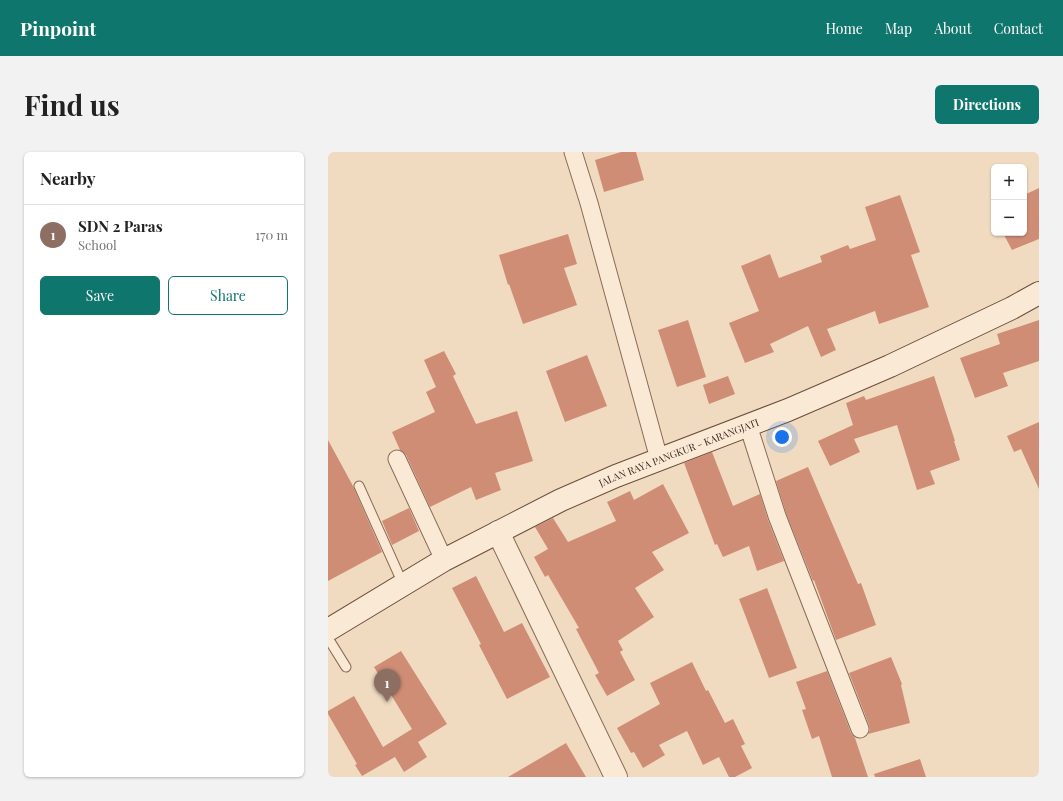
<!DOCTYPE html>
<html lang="en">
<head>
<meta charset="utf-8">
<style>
	body { margin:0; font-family:"Playfair Display",serif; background:#f2f2f2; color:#222 }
	.controls { position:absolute; right:12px; top:12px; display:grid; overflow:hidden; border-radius:6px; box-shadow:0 1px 3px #0004 }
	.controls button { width:36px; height:36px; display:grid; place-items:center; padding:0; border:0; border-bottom:1px solid #e0e0e0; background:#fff; color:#222; font:20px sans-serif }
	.you { position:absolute; left:454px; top:285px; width:14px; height:14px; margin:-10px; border:3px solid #fff; border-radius:50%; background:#1a73e8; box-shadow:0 0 0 6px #1a73e833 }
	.badge { display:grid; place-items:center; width:26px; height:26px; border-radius:50%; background:#0f766e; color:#fff; font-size:13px; font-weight:700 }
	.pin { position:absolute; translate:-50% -33px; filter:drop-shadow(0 1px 2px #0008) }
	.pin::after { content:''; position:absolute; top:21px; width:14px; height:12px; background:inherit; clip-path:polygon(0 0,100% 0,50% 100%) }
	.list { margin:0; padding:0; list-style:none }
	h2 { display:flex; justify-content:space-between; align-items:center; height:52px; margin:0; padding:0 16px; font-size:17px }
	h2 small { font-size:13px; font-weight:400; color:#767676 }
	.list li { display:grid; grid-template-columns:26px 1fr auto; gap:12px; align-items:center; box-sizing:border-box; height:60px; padding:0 16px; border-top:1px solid #e0e0e0 }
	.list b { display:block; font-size:15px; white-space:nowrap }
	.list p { margin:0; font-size:13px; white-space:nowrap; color:#767676 }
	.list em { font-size:13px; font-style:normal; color:#767676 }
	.actions { display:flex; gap:8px; padding:12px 16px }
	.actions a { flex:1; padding:9px 0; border:1px solid #0f766e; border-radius:6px; text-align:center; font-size:14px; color:#0f766e }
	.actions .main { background:#0f766e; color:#fff }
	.map { position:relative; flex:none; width:711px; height:625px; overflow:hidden; border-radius:6px }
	header { display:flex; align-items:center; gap:24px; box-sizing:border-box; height:56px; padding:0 20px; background:#0f766e; color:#fff }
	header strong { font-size:19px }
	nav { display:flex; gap:22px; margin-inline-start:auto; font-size:14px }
	.intro { display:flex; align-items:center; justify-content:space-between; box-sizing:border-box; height:96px; padding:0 24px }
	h1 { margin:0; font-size:28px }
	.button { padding:10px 18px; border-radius:6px; background:#0f766e; color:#fff; font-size:14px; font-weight:700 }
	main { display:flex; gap:24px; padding:0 24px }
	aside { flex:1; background:#fff; border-radius:6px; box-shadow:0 1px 3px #0004 }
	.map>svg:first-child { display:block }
	.building { fill:#d08d76 }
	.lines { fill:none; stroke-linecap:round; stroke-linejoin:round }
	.service-casing { stroke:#8a6b58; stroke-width:11 }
	.minor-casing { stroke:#8a6b58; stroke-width:19 }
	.tertiary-casing { stroke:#8a6b58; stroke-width:24 }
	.secondary-casing { stroke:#6c4c3b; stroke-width:24 }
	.service { stroke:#fae9d5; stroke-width:9 }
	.minor { stroke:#fae9d5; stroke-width:17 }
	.tertiary { stroke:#fae9d5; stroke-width:22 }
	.secondary { stroke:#fae9d5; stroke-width:22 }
	.labels { text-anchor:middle; stroke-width:3; stroke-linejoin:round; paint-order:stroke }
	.street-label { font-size:10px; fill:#39261d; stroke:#f7e6d1 }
</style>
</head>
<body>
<header>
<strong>Pinpoint</strong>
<nav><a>Home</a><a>Map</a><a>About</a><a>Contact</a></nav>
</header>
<div class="intro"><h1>Find us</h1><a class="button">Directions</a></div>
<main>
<aside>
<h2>Nearby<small></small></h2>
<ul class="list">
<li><span class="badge" style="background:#8d6e63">1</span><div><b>SDN 2 Paras</b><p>School</p></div><em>170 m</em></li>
</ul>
<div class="actions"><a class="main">Save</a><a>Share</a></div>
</aside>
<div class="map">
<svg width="711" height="625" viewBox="0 0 711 625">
	<rect width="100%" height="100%" fill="#f0dbc1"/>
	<g class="building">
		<path d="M 293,0 L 308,0 L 316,28 L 276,40 L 267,8 Z"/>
		<path d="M 711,36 L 711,87 L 684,98 L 675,81 L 696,81 L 696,43 Z"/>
		<path d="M 572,43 L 592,100 L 583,103 L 601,155 L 551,172 L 547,159 L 499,177 L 508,198 L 493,205 L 480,174 L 442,192 L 446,200 L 417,211 L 401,171 L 431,159 L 413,114 L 442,102 L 451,126 L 494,110 L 492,104 L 520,93 L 522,97 L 548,88 L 537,55 Z"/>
		<path d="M 240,82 L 249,112 L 236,116 L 249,153 L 195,172 L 181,132 L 180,133 L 171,103 Z"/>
		<path d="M 360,168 L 378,225 L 349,235 L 330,178 Z"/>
		<path d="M 711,168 L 711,209 L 675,221 L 680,234 L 647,246 L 632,206 L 672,192 L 669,182 Z"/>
		<path d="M 116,199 L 128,222 L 125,224 L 148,272 L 189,259 L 205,309 L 167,321 L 173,338 L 148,348 L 143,335 L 102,355 L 78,303 L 72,298 L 64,280 L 107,260 L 98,240 L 108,235 L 96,208 Z"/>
		<path d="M 259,203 L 279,254 L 237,270 L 218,219 Z"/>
		<path d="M 400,224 L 407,242 L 381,252 L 375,233 Z"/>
		<path d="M 606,224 L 627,289 L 626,289 L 632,308 L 602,319 L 607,332 L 589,338 L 569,273 L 526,287 L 532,300 L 502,314 L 490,289 L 525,273 L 518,251 L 536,244 L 538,248 Z"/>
		<path d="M 711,270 L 711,337 L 693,297 L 686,300 L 679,284 Z"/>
		<path d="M 0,288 L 25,334 L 54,400 L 0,429 Z"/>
		<path d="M 384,300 L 405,354 L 432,342 L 440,368 L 456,409 L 429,419 L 421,394 L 395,405 L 389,392 L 387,393 L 356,311 Z"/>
		<path d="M 480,315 L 530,432 L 533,431 L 548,473 L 508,488 L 486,428 L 485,429 L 458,361 L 448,329 Z"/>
		<path d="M 335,332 L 361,381 L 324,400 L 336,418 L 307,436 L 326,465 L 290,489 L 295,498 L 292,500 L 307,528 L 279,544 L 267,523 L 271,521 L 248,477 L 251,476 L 220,423 L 217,425 L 206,405 L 220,397 L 207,375 L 225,366 L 240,390 L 288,369 L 279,350 L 302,339 L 306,348 Z"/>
		<path d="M 81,356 L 91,379 L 64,393 L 54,369 Z"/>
		<path d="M 148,424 L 176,480 L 194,471 L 222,525 L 179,547 L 151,493 L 153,492 L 124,436 Z"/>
		<path d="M 439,436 L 469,516 L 441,526 L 411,447 Z"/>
		<path d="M 73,499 L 119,572 L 90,590 L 99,605 L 76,620 L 67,605 L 34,624 L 27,613 L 29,612 L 0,562 L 0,559 L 26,544 L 55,595 L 84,577 L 46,515 Z"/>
		<path d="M 563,505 L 574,532 L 573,533 L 582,571 L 540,582 L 542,578 L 541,573 L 521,521 Z"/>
		<path d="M 364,510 L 378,539 L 380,538 L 397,571 L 405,567 L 417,592 L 413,594 L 424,616 L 407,625 L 401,625 L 391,605 L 375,613 L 359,579 L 331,593 L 337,603 L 315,616 L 306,600 L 303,601 L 289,576 L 332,552 L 322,531 Z"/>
		<path d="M 499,519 L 523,581 L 527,586 L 540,625 L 504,625 L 491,584 L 484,587 L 474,558 L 478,557 L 468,530 Z"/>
		<path d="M 238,591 L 258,625 L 180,625 L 216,604 Z"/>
		<path d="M 592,607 L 598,625 L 547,625 L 546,622 Z"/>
	</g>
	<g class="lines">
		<defs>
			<g id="service">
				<path d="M 31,334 L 75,432"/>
				<path d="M 0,486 L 18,515"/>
			</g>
			<g id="minor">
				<path d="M 245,0 L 261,51 L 331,307"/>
				<path d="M 420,273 L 449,364 L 532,577"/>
				<path d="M 69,307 L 116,408"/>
			</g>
			<path id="tertiary" d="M 170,380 L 288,625"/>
			<g id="secondary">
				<path id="s1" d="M 0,478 L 116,408 L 233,348 L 288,324 L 460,258 L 562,214 L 684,156 L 711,141"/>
			</g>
		</defs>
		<use href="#service" class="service-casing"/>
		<use href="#minor" class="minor-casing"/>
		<use href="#tertiary" class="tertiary-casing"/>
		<use href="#secondary" class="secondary-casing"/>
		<use href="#service" class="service"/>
		<use href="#minor" class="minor"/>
		<use href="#tertiary" class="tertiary"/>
		<use href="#secondary" class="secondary"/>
	</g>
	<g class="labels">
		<g class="street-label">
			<text dy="4" stroke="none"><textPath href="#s1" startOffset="394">JALAN RAYA PANGKUR - KARANGJATI</textPath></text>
		</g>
	</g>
</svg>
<div class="controls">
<button>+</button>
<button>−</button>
</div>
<div class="you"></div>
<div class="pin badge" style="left:59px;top:550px;background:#8d6e63">1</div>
</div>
</main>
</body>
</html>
